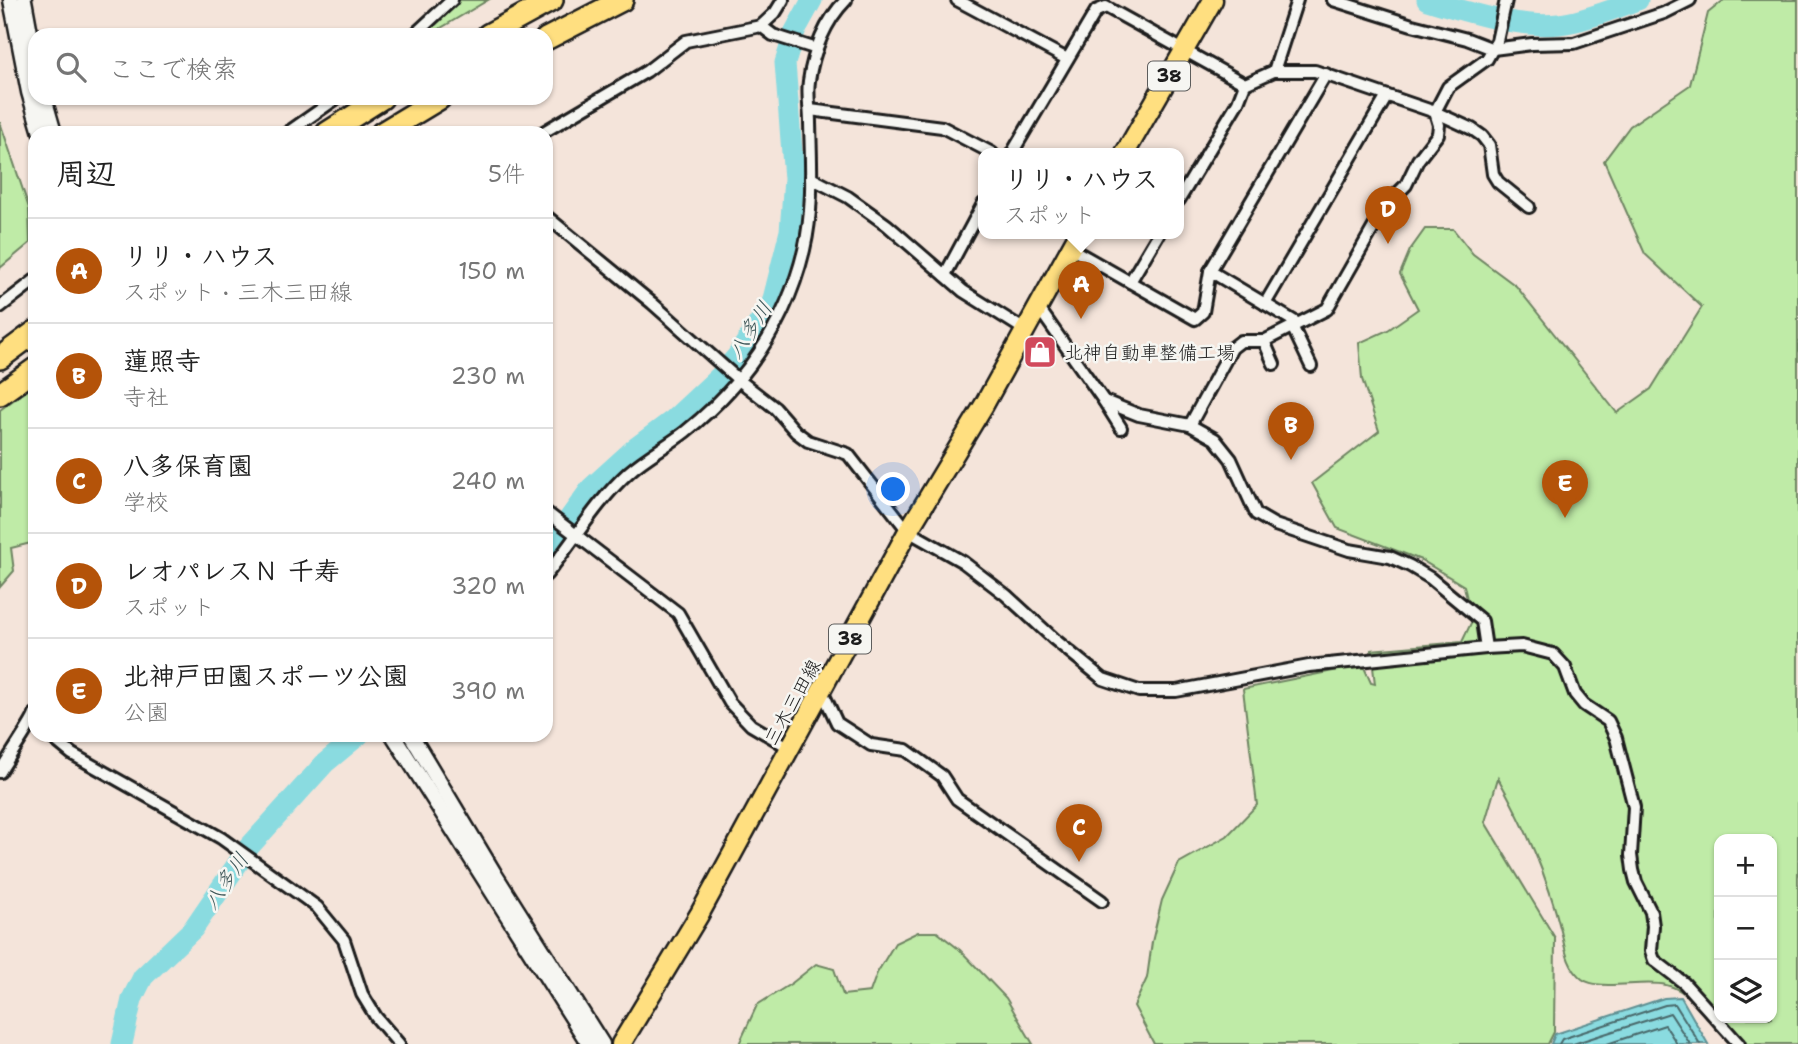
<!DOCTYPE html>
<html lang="ja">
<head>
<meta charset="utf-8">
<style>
	body { margin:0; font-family:"Shantell Sans","Klee One",sans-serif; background:#f2f2f2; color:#222 }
	.controls { position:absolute; right:21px; bottom:21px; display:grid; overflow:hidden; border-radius:14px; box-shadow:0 2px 5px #0004 }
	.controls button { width:63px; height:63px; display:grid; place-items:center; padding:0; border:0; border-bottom:2px solid #e0e0e0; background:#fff; color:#222; font:35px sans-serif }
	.you { position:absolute; left:894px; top:490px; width:24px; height:24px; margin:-18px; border:5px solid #fff; border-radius:50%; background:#1a73e8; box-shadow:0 0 0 10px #1a73e833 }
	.badge { display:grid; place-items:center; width:46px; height:46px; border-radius:50%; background:#b45309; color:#fff; font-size:23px; font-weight:700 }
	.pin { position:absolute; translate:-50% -58px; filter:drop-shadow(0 2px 4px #0008) }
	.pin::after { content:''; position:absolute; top:37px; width:24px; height:21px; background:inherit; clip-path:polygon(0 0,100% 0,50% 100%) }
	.popup { position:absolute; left:978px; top:148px; width:206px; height:91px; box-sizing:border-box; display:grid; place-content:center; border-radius:14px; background:#fff; filter:drop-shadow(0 2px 5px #0005); font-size:23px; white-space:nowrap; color:#767676 }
	.popup b { font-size:26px; color:#222 }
	.popup::after { content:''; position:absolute; left:50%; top:100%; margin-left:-14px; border:14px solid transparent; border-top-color:#fff }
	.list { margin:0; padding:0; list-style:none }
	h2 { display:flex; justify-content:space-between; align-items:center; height:91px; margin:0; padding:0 28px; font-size:30px }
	h2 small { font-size:23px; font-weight:400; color:#767676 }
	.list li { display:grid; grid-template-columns:46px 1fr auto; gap:21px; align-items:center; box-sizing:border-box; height:105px; padding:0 28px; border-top:2px solid #e0e0e0 }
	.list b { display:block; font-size:26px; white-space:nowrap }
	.list p { margin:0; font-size:23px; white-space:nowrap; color:#767676 }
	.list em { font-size:23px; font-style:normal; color:#767676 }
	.icon { flex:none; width:38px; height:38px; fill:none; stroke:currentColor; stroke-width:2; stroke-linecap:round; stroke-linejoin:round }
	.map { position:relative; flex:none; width:1798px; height:1044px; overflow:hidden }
	.search { position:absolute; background:#fff; box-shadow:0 2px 5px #0004; left:28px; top:28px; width:525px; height:77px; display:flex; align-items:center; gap:18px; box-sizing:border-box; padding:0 24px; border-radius:21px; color:#767676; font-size:26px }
	.panel { position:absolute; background:#fff; box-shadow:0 2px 5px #0004; left:28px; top:126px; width:525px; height:616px; border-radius:21px }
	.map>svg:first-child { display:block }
	.green { fill:#bfeba7; stroke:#6e8462; stroke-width:2; fill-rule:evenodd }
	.water { fill:#8adbe0; stroke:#5e8f92; stroke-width:2 }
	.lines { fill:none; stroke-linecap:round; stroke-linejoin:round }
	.shore { stroke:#48686a; stroke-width:2 }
	.river { stroke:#8adbe0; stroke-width:21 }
	.minor-casing { stroke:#1c1c1c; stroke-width:16 }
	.tertiary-casing { stroke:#1c1c1c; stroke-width:19 }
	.primary-casing { stroke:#1c1c1c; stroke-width:23 }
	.motorway-casing { stroke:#1c1c1c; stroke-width:26 }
	.minor { stroke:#f6f6f2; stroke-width:10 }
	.tertiary { stroke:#f6f6f2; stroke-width:14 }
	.primary { stroke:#ffdf80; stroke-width:18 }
	.motorway { stroke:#ffdf80; stroke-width:21 }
	.labels { text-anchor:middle; stroke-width:5; stroke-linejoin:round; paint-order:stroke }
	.shield { fill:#f6f6f2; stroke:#5d5d5c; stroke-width:2 }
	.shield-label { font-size:18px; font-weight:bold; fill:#1c1c1c }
	.poi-label { font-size:19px; fill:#1c1c1c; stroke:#f6f6f2; text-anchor:start }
	.street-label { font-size:19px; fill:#1c1c1c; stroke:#f6f6f2 }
	.water-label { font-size:21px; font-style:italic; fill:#3d5557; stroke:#f6f6f2 }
</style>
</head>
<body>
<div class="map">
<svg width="1798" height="1044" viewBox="0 0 1798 1044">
	<rect width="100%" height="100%" fill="#f4e4da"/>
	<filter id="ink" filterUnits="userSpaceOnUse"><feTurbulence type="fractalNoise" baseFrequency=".0143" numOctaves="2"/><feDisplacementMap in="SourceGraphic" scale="14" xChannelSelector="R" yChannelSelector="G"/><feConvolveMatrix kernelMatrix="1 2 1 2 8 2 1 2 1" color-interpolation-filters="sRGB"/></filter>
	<g filter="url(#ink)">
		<g class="green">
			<path d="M 457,0 L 488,0 L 429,35 L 417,35 Z"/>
			<path d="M 1724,0 L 1798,0 L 1798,1044 L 1741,1044 C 1722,1027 1691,990 1666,985 C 1643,979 1599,992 1582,979 C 1567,967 1565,948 1561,931 C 1547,875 1526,828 1498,778 L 1485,822 L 1555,938 L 1554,1032 L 1548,1044 L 1154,1044 L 1134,1006 L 1147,978 L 1152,942 L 1162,900 L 1179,863 L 1227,836 L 1257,805 L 1243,689 L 1363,665 L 1371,683 L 1375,684 L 1371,650 L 1462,642 L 1472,621 L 1464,586 L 1421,560 L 1337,528 L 1312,483 L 1379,431 L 1362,379 L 1359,343 L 1388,330 L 1418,309 L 1400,274 L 1410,250 L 1425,229 L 1453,229 L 1473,254 L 1516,286 L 1617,413 L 1651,389 L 1702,307 L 1645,254 L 1604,161 L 1630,126 L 1690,85 L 1708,13 ZM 1719,839 L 1772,839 L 1772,1018 L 1719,1018 Z"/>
			<path d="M 0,122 L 29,208 L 30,243 L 0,268 Z"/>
			<path d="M 35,384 L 35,542 L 11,548 L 14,571 L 0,587 L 0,410 Z"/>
			<path d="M 918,932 L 937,932 L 960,950 L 1006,998 L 1033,1044 L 739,1044 L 757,1005 L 792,983 L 816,964 L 834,969 L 843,995 L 870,992 L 877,973 L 895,943 Z"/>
		</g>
		<path class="water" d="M 1681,997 L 1708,1044 L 1551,1044 L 1555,1034 L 1664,998 Z"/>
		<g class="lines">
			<g class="shore">
				<path d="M 1559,1044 L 1562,1039 L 1665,1005 L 1675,1004 L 1700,1044"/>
				<path d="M 1573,1044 L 1670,1013 L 1690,1044"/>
				<path d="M 1607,1044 L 1665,1025 L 1677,1044"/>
			</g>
			<g class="river">
				<path d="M 1427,0 C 1467,12 1529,32 1571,22 C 1594,17 1616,8 1638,0"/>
				<path d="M 546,551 L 591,488 L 634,449 L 673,420 L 718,378 L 737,356 L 772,303 L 790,231 L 794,179 L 785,63 L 795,31 L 812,0"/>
				<path d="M 122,1044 L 132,999 L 143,977 L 193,929 L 249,847 L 325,763 L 359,735"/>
			</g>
			<defs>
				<g id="minor">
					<path d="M 957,0 L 1067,59"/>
					<path d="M 1333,0 L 1412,25 L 1467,39 L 1493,49 L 1532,44 L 1574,43 L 1664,13 L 1690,0"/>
					<path d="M 761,26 L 773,35 L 817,49"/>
					<path d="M 414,35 L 452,0"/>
					<path d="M 1274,71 L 1315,71 L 1435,112 L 1472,129 L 1482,136 L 1489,145 L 1493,174 L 1498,182 L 1529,207"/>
					<path d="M 810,110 L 942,127 L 992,153"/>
					<path d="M 287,133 L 337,98"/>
					<path d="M 542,133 L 647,71 L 686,41 L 761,26 L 775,13 L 783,0"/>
					<path d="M 1012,153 L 1096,11 L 1106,7 L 1245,84 L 1274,71 L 1297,0"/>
					<path d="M 811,178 L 848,197 L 887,225 L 963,291 L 1025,330"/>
					<path d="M 1179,200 L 1238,102 L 1245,84"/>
					<path d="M 546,216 L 652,303 L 740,381 L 775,408 L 796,432 L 808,441 L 848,454 L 908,531 L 963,562 L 1006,595 L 1054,639 L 1103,679 L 1139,691 L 1176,691 L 1309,666 L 1486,648 L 1522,646 L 1553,654 L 1565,667 L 1575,694 L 1584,705 L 1608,721 L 1616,738 L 1634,807 L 1631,855 L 1633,870 L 1636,882 L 1651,912 L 1653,926 L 1651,951 L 1654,960 L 1684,983 L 1739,1044"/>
					<path d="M 1070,248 L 1195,319 L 1203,312 L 1210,271 L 1297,323"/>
					<path d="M 1210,271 L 1326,74"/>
					<path d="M 945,275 L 983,204"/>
					<path d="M 1130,282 L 1159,233"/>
					<path d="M 1265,304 L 1387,96"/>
					<path d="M 0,307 L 35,280"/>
					<path d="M 1038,307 L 1104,401 L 1139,415 L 1190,425 L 1215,439 L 1231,459 L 1256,514 L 1275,525 L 1349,550 L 1390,557 L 1410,566 L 1430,578 L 1482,621 L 1486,648"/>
					<path d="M 1292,326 L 1311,366"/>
					<path d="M 1264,341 L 1274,364"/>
					<path d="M 1104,401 L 1121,428"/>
					<path d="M 1190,425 L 1232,348 L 1241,341 L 1264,341 L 1327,309 L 1387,204 L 1406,185 L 1418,160 L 1438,134 L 1439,125 L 1435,112 L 1448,87 L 1487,59 L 1497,41 L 1506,0"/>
					<path d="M 546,512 L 678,613 L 730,703 L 751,725 L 790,748"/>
					<path d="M 546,575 C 574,541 596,502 629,472 C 646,457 667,446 685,432 C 745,384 786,325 804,250 C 814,208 811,165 810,123 C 810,109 807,94 809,81 C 813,52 825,21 846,0"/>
					<path d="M 822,691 L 837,723 L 871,745 L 906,750 L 942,776 L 957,799 L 1102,901"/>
					<path d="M 49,735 L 72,754 L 221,838 L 317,907 L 344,940 L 362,994 L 376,1017 L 399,1044"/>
					<path d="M 0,772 C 6,761 34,721 35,714"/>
				</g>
				<g id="tertiary">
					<path d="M 11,0 L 29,92 L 41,133"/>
					<path d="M 24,0 L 35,60"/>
					<path d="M 44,98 L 54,133"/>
					<path d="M 393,735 L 589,1044"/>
					<path d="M 411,735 L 495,875 L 602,1044"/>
				</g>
				<g id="primary">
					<path d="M 1125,153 L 1213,0"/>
					<path d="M 621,1044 L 699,915 L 908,531 L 984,405 L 1079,233"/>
				</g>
				<g id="motorway">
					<path d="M 488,35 L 552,0"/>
					<path d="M 546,39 L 622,0"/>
					<path d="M 327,133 L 382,98"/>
					<path d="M 382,133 L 440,98"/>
					<path d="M 0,358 L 35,332"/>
					<path d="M 0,394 L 35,369"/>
				</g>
			</defs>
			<use href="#minor" class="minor-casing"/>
			<use href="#tertiary" class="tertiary-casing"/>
			<use href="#primary" class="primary-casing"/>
			<use href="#motorway" class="motorway-casing"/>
			<use href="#minor" class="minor"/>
			<use href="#tertiary" class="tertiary"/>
			<use href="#primary" class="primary"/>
			<use href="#motorway" class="motorway"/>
		</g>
	</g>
	<defs>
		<symbol id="shop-square" viewBox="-11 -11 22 22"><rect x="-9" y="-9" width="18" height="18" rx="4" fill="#d1495b" stroke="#f6f6f2"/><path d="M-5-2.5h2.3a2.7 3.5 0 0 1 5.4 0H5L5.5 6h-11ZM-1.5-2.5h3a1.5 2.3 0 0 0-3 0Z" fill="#fff"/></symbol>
	</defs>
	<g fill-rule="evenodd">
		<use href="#shop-square" x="1021" y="333" width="38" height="38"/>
	</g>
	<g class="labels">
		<g class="shield">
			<rect x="1148" y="61.5" width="42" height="29" rx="5"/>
			<rect x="829" y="624.5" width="42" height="29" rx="5"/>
		</g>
		<g class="shield-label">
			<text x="1169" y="82">38</text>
			<text x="850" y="645">38</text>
		</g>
		<g class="poi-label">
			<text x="1064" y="359">北神自動車整備工場</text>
		</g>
		<g class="street-label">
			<text transform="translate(792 702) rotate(-61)" y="7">三木三田線</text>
		</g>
		<g class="water-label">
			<text transform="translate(750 330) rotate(-57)" y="7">八多川</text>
			<text transform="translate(226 881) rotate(-56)" y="7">八多川</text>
		</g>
	</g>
</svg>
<div class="controls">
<button>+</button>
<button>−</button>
<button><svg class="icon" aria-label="layers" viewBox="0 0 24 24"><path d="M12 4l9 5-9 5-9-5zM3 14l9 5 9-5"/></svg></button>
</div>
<div class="you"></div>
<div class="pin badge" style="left:1081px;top:319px">A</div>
<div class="popup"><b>リリ・ハウス</b>スポット</div>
<div class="pin badge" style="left:1291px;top:460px">B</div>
<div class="pin badge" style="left:1079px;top:862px">C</div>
<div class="pin badge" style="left:1388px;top:244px">D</div>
<div class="pin badge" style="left:1565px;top:518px">E</div>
<div class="search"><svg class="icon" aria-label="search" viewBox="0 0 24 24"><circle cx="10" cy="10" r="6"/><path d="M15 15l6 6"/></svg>ここで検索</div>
<section class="panel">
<h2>周辺<small>5件</small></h2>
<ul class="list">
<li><span class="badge">A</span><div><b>リリ・ハウス</b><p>スポット · 三木三田線</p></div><em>150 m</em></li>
<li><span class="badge">B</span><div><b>蓮照寺</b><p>寺社</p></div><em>230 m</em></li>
<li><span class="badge">C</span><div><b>八多保育園</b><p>学校</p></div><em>240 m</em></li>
<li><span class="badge">D</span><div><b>レオパレスＮ 千寿</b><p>スポット</p></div><em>320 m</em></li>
<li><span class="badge">E</span><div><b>北神戸田園スポーツ公園</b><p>公園</p></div><em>390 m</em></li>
</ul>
</section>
</div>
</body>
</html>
